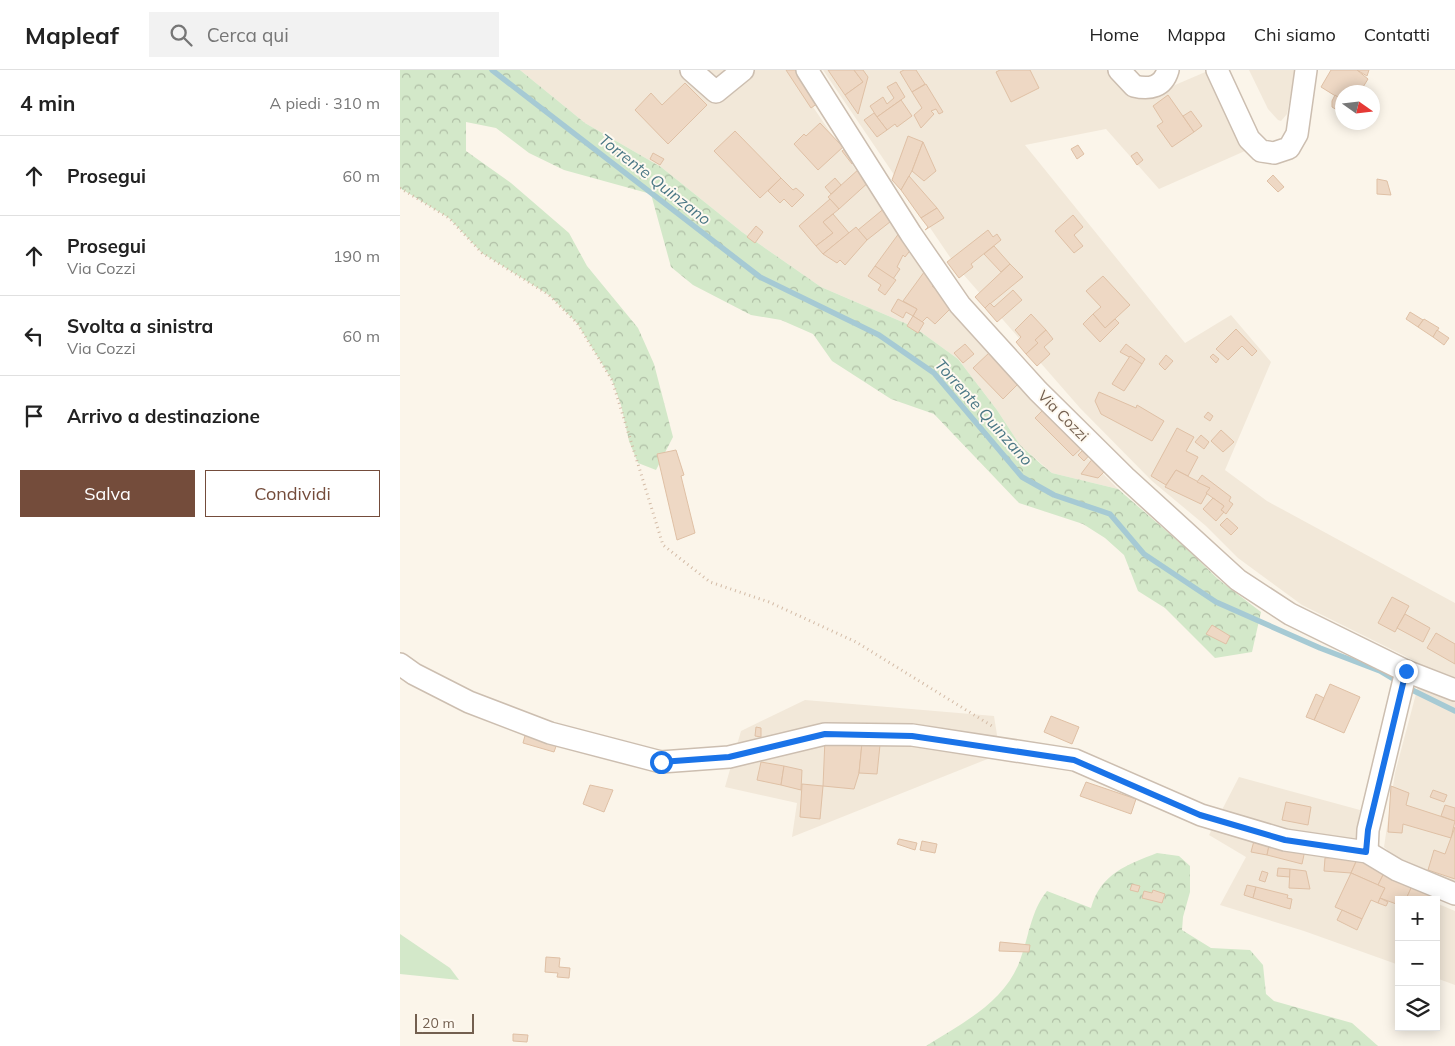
<!DOCTYPE html>
<html lang="it">
<head>
<meta charset="utf-8">
<style>
	body { margin:0; font-family:Mulish,sans-serif; background:#f2f2f2; color:#222 }
	.controls { position:absolute; right:15px; bottom:15px; display:grid; overflow:hidden; border-radius:0px; box-shadow:0 2px 12px #0003 }
	.controls button { width:45px; height:45px; display:grid; place-items:center; padding:0; border:0; border-bottom:1px solid #e0e0e0; background:#fff; color:#222; font:25px sans-serif }
	.compass { position:absolute; left:935px; top:15px; width:45px; height:45px; border-radius:50%; background:#fff; box-shadow:0 2px 12px #0003; rotate:104deg }
	.scale { position:absolute; left:15px; bottom:12px; width:59px; box-sizing:border-box; padding-left:5px; border:2px solid #735f4f; border-top:0; font-size:14px; line-height:18px; white-space:nowrap; color:#735f4f; -webkit-text-stroke:4px #fef9f0; paint-order:stroke }
	.stop { position:absolute; width:15px; height:15px; margin:-11px; border:4px solid #1a73e8; border-radius:50%; background:#fff }
	.stop.end { background:#1a73e8; border-color:#fff; box-shadow:0 1px 5px #0008 }
	.list { margin:0; padding:0; list-style:none }
	h2 { display:flex; justify-content:space-between; align-items:center; height:65px; margin:0; padding:0 20px; font-size:21px }
	h2 small { font-size:16px; font-weight:400; color:#767676 }
	.list li { display:grid; grid-template-columns:32px 1fr auto; gap:15px; align-items:center; box-sizing:border-box; height:80px; padding:0 20px; border-top:1px solid #e0e0e0 }
	.list b { display:block; font-size:19px; white-space:nowrap }
	.list p { margin:0; font-size:16px; white-space:nowrap; color:#767676 }
	.list em { font-size:16px; font-style:normal; color:#767676 }
	.actions { display:flex; gap:10px; padding:15px 20px }
	.actions a { flex:1; padding:11px 0; border:1px solid #744c3b; border-radius:0px; text-align:center; font-size:18px; color:#744c3b }
	.actions .main { background:#744c3b; color:#fff }
	.icon { flex:none; width:28px; height:28px; fill:none; stroke:currentColor; stroke-width:2; stroke-linecap:round; stroke-linejoin:round }
	.map { position:relative; flex:none; width:1055px; height:976px; overflow:hidden }
	header { display:flex; align-items:center; gap:30px; box-sizing:border-box; height:70px; padding:0 25px; background:#fff; border-bottom:1px solid #e0e0e0 }
	header strong { font-size:24px }
	nav { display:flex; gap:28px; margin-inline-start:auto; font-size:18px }
	.search { width:350px; height:45px; background:#f2f2f2; display:flex; align-items:center; gap:12px; box-sizing:border-box; padding:0 18px; border-radius:0px; color:#767676; font-size:19px }
	main { display:flex }
	aside { flex:1; background:#fff }
	.map>svg:first-child { display:block }
	.residential { fill:#f2e8d9 }
	.grass { fill:#d3e8c9 }
	.forest { fill:url(#forest-crowns) }
	.lines { fill:none; stroke-linecap:round; stroke-linejoin:round }
	.stream { stroke:#a6cad4; stroke-width:5.5 }
	.building { fill:#eed8c4; stroke:#dfc0a5 }
	.minor-casing { stroke:#ccbeb0; stroke-width:24 }
	.path { stroke:#d3bba6; stroke-width:3; stroke-dasharray:1 4; stroke-linecap:butt }
	.minor { stroke:#fff; stroke-width:21 }
	.route { stroke:#1a73e8; stroke-width:6 }
	.labels { text-anchor:middle; stroke-width:4; stroke-linejoin:round; paint-order:stroke }
	.street-label { font-size:15px; fill:#735f4f; stroke:#fef9f0 }
	.water-label { font-size:16px; font-style:italic; fill:#4a7785; stroke:#fef9f0 }
</style>
</head>
<body>
<header>
<strong>Mapleaf</strong>
<div class="search"><svg class="icon" aria-label="search" viewBox="0 0 24 24"><circle cx="10" cy="10" r="6"/><path d="M15 15l6 6"/></svg>Cerca qui</div>
<nav><a>Home</a><a>Mappa</a><a>Chi siamo</a><a>Contatti</a></nav>
</header>
<main>
<aside>
<h2>4 min<small>A piedi · 310 m</small></h2>
<ul class="list">
<li><svg class="icon" aria-label="ahead" viewBox="0 0 24 24"><path d="M12 20V5M6 11l6-6 6 6"/></svg><div><b>Prosegui</b></div><em>60 m</em></li>
<li><svg class="icon" aria-label="ahead" viewBox="0 0 24 24"><path d="M12 20V5M6 11l6-6 6 6"/></svg><div><b>Prosegui</b><p>Via Cozzi</p></div><em>190 m</em></li>
<li><svg class="icon" aria-label="left" viewBox="0 0 24 24"><path d="M17 20v-9H6M10 6l-5 5 5 5"/></svg><div><b>Svolta a sinistra</b><p>Via Cozzi</p></div><em>60 m</em></li>
<li><svg class="icon" aria-label="arrive" viewBox="0 0 24 24"><path d="M6 21V4h12l-3 4 3 4H6"/></svg><div><b>Arrivo a destinazione</b></div></li>
</ul>
<div class="actions"><a class="main">Salva</a><a>Condividi</a></div>
</aside>
<div class="map">
<svg width="1055" height="976" viewBox="0 0 1055 976">
	<defs>
		<pattern id="forest-crowns" width="20" height="18" patternUnits="userSpaceOnUse" patternTransform="scale(1.25)"><rect width="20" height="18" fill="#d3e8c9"/><path d="M2 6a3 3 0 1 1 6 0M12 15a3 3 0 1 1 6 0" fill="none" stroke="#b0bfa6"/></pattern>
	</defs>
	<rect width="100%" height="100%" fill="#fbf5ea"/>
	<g class="residential">
		<path d="M 120,0 L 388,0 L 533,214 L 658,358 L 718,419 L 652,403 L 620,375 L 597,340 L 558,289 L 514,257 L 421,217 L 342,162 L 261,97 L 185,53 Z"/>
		<path d="M 423,0 L 715,0 L 765,22 L 775,15 L 810,0 L 854,77 L 759,119 L 706,59 L 625,75 L 785,273 L 831,245 L 871,292 L 825,400 L 867,431 L 1055,533 L 1055,818 L 1007,798 L 984,777 L 995,703 L 1021,605 L 1017,592 L 902,535 L 838,488 L 806,456 L 752,411 L 680,338 L 556,196 Z"/>
		<path d="M 849,0 L 895,0 L 887,44 L 881,51 L 878,50 L 868,39 Z"/>
		<path d="M 405,630 L 594,646 L 600,684 L 392,767 L 397,733 L 325,717 L 341,661 Z"/>
		<path d="M 839,707 L 960,740 L 954,785 L 991,815 L 1027,830 L 999,830 L 999,895 L 904,861 L 820,835 L 846,787 L 809,765 Z"/>
		<path d="M 1036,833 L 1055,841 L 1055,915 L 1036,908 Z"/>
	</g>
	<path class="grass" d="M 0,864 L 50,898 L 59,910 L 0,904 Z"/>
	<g class="forest">
		<path d="M 0,0 L 120,0 L 185,53 L 261,97 L 342,162 L 421,217 L 514,257 L 558,289 L 597,340 L 620,375 L 642,395 L 652,403 L 718,419 L 786,478 L 819,510 L 861,542 L 852,582 L 815,588 L 765,538 L 738,521 L 724,485 L 705,468 L 683,454 L 619,433 L 534,344 L 491,329 L 432,291 L 413,264 L 381,250 L 351,245 L 293,215 L 271,197 L 251,124 L 164,100 L 129,83 L 96,58 L 66,52 L 66,81 L 111,113 L 169,163 L 187,196 L 238,258 L 254,294 L 273,367 L 256,400 L 238,393 L 229,371 L 221,335 L 212,310 L 177,253 L 149,225 L 82,183 L 49,148 L 0,118 Z"/>
		<path d="M 757,783 L 779,786 L 790,796 L 790,822 L 783,847 L 782,860 L 811,878 L 850,880 L 863,895 L 866,924 L 874,931 L 952,953 L 978,976 L 526,976 C 561,954 603,933 619,893 C 629,868 630,842 647,821 L 691,838 C 701,803 727,795 757,783 Z"/>
	</g>
	<g class="lines">
		<g class="stream">
			<path d="M 92,0 L 360,207 L 479,265 L 534,303 L 622,407 L 654,425 L 710,444 L 744,484 L 816,532 L 920,578 L 980,601 L 1000,613"/>
			<path d="M 1008,618 L 1055,641"/>
		</g>
	</g>
	<g class="building">
		<path d="M 386,0 L 405,0 L 424,29 L 411,38 Z"/>
		<path d="M 428,0 L 454,0 L 463,12 L 445,25 Z"/>
		<path d="M 454,0 L 463,0 L 468,7 L 458,44 L 445,25 L 463,12 Z"/>
		<path d="M 504,0 L 516,0 L 525,14 L 512,22 L 500,2 Z"/>
		<path d="M 600,0 L 630,0 L 639,18 L 611,32 L 596,2 Z"/>
		<path d="M 931,0 L 957,0 L 968,9 L 960,22 L 942,22 L 942,30 L 921,17 Z"/>
		<path d="M 957,0 L 969,0 L 967,6 Z"/>
		<path d="M 496,12 L 505,27 L 477,47 L 470,36 L 483,27 L 487,34 L 494,28 L 487,17 Z"/>
		<path d="M 285,13 L 307,35 L 268,74 L 235,40 L 251,23 L 262,35 Z"/>
		<path d="M 526,14 L 543,42 L 539,44 L 536,39 L 531,41 L 534,44 L 521,58 L 514,45 L 522,38 L 512,22 Z"/>
		<path d="M 768,25 L 794,62 L 772,77 L 757,56 L 763,52 L 753,36 Z"/>
		<path d="M 935,25 L 942,30 L 942,40 L 937,40 L 932,37 L 932,31 Z"/>
		<path d="M 501,30 L 512,46 L 497,57 L 495,54 L 487,60 L 477,47 Z"/>
		<path d="M 791,41 L 802,56 L 794,62 L 783,46 Z"/>
		<path d="M 474,43 L 487,60 L 477,67 L 464,50 Z"/>
		<path d="M 420,53 L 443,77 L 418,100 L 394,74 L 404,64 L 406,66 Z"/>
		<path d="M 335,61 L 381,108 L 360,128 L 314,81 Z"/>
		<path d="M 508,66 L 523,72 L 512,101 L 501,120 L 492,110 Z"/>
		<path d="M 523,72 L 536,101 L 524,111 L 512,101 Z"/>
		<path d="M 451,74 L 461,88 L 452,94 L 442,81 Z"/>
		<path d="M 678,75 L 684,84 L 677,89 L 671,79 Z"/>
		<path d="M 737,82 L 743,90 L 737,95 L 731,86 Z"/>
		<path d="M 253,83 L 264,89 L 260,95 L 250,89 Z"/>
		<path d="M 460,98 L 471,110 L 439,139 L 428,127 Z"/>
		<path d="M 873,105 L 884,117 L 878,122 L 867,111 Z"/>
		<path d="M 509,106 L 537,138 L 521,148 L 501,120 Z"/>
		<path d="M 381,108 L 393,120 L 396,118 L 404,125 L 392,137 L 384,129 L 380,133 L 368,121 Z"/>
		<path d="M 435,108 L 441,115 L 431,124 L 425,117 Z"/>
		<path d="M 977,109 L 987,111 L 991,125 L 977,124 Z"/>
		<path d="M 430,129 L 439,139 L 423,152 L 433,163 L 416,176 L 399,156 Z"/>
		<path d="M 486,137 L 495,148 L 467,170 L 458,160 Z"/>
		<path d="M 537,138 L 544,148 L 525,160 L 528,157 L 521,148 Z"/>
		<path d="M 433,144 L 449,163 L 423,184 L 416,176 L 433,163 L 423,152 Z"/>
		<path d="M 673,145 L 683,157 L 674,165 L 683,176 L 674,183 L 655,161 Z"/>
		<path d="M 505,155 L 516,173 L 505,187 L 503,185 L 497,197 L 500,199 L 493,209 L 475,196 Z"/>
		<path d="M 356,156 L 363,162 L 355,173 L 347,167 Z"/>
		<path d="M 456,157 L 467,170 L 445,195 L 440,190 L 437,193 L 423,184 Z"/>
		<path d="M 588,160 L 593,167 L 597,164 L 601,170 L 571,194 L 573,197 L 559,208 L 547,192 Z"/>
		<path d="M 594,176 L 610,194 L 601,202 L 584,184 Z"/>
		<path d="M 530,194 L 540,208 L 532,216 L 553,236 L 535,254 L 527,247 L 522,252 L 513,246 L 517,239 L 503,231 Z"/>
		<path d="M 610,194 L 623,207 L 585,238 L 575,227 Z"/>
		<path d="M 475,196 L 496,210 L 485,225 L 478,220 L 481,215 L 468,206 Z"/>
		<path d="M 703,206 L 730,235 L 705,258 L 693,244 L 701,237 L 686,221 Z"/>
		<path d="M 613,220 L 622,230 L 597,252 L 585,238 L 590,233 L 594,237 Z"/>
		<path d="M 498,229 L 517,239 L 513,246 L 506,242 L 503,248 L 491,241 Z"/>
		<path d="M 1010,242 L 1023,250 L 1018,257 L 1006,249 Z"/>
		<path d="M 631,244 L 646,260 L 635,270 L 638,273 L 626,284 L 616,272 L 621,267 L 615,260 Z"/>
		<path d="M 693,244 L 705,258 L 715,249 L 719,253 L 700,272 L 683,254 Z"/>
		<path d="M 513,246 L 524,253 L 518,263 L 507,256 Z"/>
		<path d="M 1024,249 L 1039,258 L 1033,267 L 1018,257 Z"/>
		<path d="M 836,259 L 857,281 L 852,286 L 842,276 L 828,290 L 816,279 Z"/>
		<path d="M 646,260 L 653,269 L 644,277 L 650,284 L 637,296 L 626,284 L 638,273 L 635,270 Z"/>
		<path d="M 1037,260 L 1049,268 L 1044,275 L 1033,267 Z"/>
		<path d="M 565,274 L 574,284 L 563,293 L 554,283 Z"/>
		<path d="M 726,274 L 745,289 L 742,294 L 720,282 Z"/>
		<path d="M 590,282 L 620,312 L 603,329 L 573,298 Z"/>
		<path d="M 813,284 L 819,289 L 816,293 L 810,287 Z"/>
		<path d="M 766,285 L 773,291 L 765,300 L 759,294 Z"/>
		<path d="M 730,286 L 742,294 L 724,321 L 712,314 Z"/>
		<path d="M 699,322 L 736,338 L 737,335 L 764,351 L 752,371 L 701,344 L 695,331 Z"/>
		<path d="M 649,334 L 687,373 L 673,386 L 635,348 Z"/>
		<path d="M 808,342 L 813,346 L 810,351 L 804,347 Z"/>
		<path d="M 777,358 L 794,367 L 786,381 L 798,387 L 788,406 L 776,400 L 766,415 L 751,406 Z"/>
		<path d="M 821,360 L 834,372 L 823,382 L 811,371 Z"/>
		<path d="M 801,365 L 809,372 L 804,379 L 795,372 Z"/>
		<path d="M 687,376 L 693,381 L 684,391 L 678,385 Z"/>
		<path d="M 276,380 L 284,405 L 281,406 L 295,463 L 277,470 L 257,384 Z"/>
		<path d="M 696,384 L 709,397 L 698,408 L 681,404 Z"/>
		<path d="M 776,400 L 810,418 L 801,434 L 765,417 Z"/>
		<path d="M 802,405 L 831,427 L 829,431 L 833,434 L 826,444 L 821,440 L 824,436 L 806,423 L 810,418 L 797,412 Z"/>
		<path d="M 813,428 L 824,436 L 821,440 L 824,442 L 816,451 L 803,439 Z"/>
		<path d="M 827,448 L 838,458 L 831,465 L 820,455 Z"/>
		<path d="M 992,527 L 1009,536 L 995,562 L 978,553 Z"/>
		<path d="M 1005,544 L 1030,558 L 1023,572 L 997,558 Z"/>
		<path d="M 812,555 L 830,566 L 826,574 L 806,564 Z"/>
		<path d="M 1036,563 L 1055,574 L 1055,594 L 1027,578 Z"/>
		<path d="M 930,614 L 960,627 L 944,663 L 914,650 Z"/>
		<path d="M 916,624 L 924,628 L 914,650 L 906,647 Z"/>
		<path d="M 651,646 L 679,657 L 672,674 L 644,662 Z"/>
		<path d="M 356,657 L 361,658 L 361,667 L 355,666 Z"/>
		<path d="M 127,658 L 159,668 L 154,682 L 123,673 Z"/>
		<path d="M 425,669 L 462,673 L 459,703 L 454,719 L 423,716 Z"/>
		<path d="M 462,673 L 480,675 L 477,704 L 459,703 Z"/>
		<path d="M 361,692 L 384,696 L 381,715 L 357,710 Z"/>
		<path d="M 384,696 L 402,700 L 401,720 L 381,715 Z"/>
		<path d="M 686,712 L 736,729 L 731,744 L 680,726 Z"/>
		<path d="M 402,714 L 423,716 L 420,749 L 400,747 Z"/>
		<path d="M 190,715 L 213,720 L 204,742 L 183,734 Z"/>
		<path d="M 991,716 L 1009,723 L 1006,735 L 1055,751 L 1051,768 L 1003,754 L 1002,763 L 988,762 Z"/>
		<path d="M 1033,720 L 1047,725 L 1044,732 L 1030,727 Z"/>
		<path d="M 886,732 L 911,737 L 908,755 L 882,750 Z"/>
		<path d="M 1045,735 L 1055,738 L 1055,751 L 1041,746 Z"/>
		<path d="M 1055,757 L 1055,809 L 1028,800 L 1034,780 L 1045,784 Z"/>
		<path d="M 855,767 L 870,771 L 867,785 L 851,782 Z"/>
		<path d="M 499,769 L 517,773 L 515,780 L 497,774 Z"/>
		<path d="M 522,771 L 537,774 L 535,783 L 520,780 Z"/>
		<path d="M 870,771 L 905,780 L 902,794 L 867,785 Z"/>
		<path d="M 959,785 L 951,803 L 924,801 L 925,788 Z"/>
		<path d="M 959,785 L 984,803 L 978,815 L 951,803 Z"/>
		<path d="M 878,798 L 890,799 L 890,807 L 877,806 Z"/>
		<path d="M 890,799 L 906,801 L 910,819 L 889,818 Z"/>
		<path d="M 862,801 L 868,803 L 865,812 L 859,810 Z"/>
		<path d="M 951,803 L 985,818 L 978,833 L 971,830 L 962,849 L 935,837 Z"/>
		<path d="M 984,803 L 1012,816 L 1006,829 L 1002,827 L 999,830 L 999,835 L 980,828 L 985,818 L 978,815 Z"/>
		<path d="M 732,814 L 740,816 L 738,822 L 730,820 Z"/>
		<path d="M 847,815 L 856,817 L 853,828 L 844,825 Z"/>
		<path d="M 1012,816 L 1037,826 L 1035,830 L 1006,829 Z"/>
		<path d="M 856,817 L 888,825 L 887,828 L 892,829 L 890,839 L 853,828 Z"/>
		<path d="M 753,820 L 765,824 L 762,833 L 742,828 L 744,821 L 752,823 Z"/>
		<path d="M 980,828 L 988,832 L 986,836 L 978,833 Z"/>
		<path d="M 942,840 L 962,849 L 957,860 L 937,850 Z"/>
		<path d="M 600,872 L 630,875 L 629,882 L 599,881 Z"/>
		<path d="M 146,887 L 160,888 L 159,897 L 170,898 L 169,908 L 157,907 L 158,903 L 145,902 Z"/>
		<path d="M 113,964 L 128,965 L 127,972 L 113,971 Z"/>
	</g>
	<g class="lines">
		<defs>
			<g id="minor">
				<path d="M 291,0 L 316,22 L 343,0"/>
				<path d="M 407,0 L 511,164 L 560,235 L 638,321 L 725,407 L 838,510 L 890,544 L 1006,601 L 968,760 L 967,782"/>
				<path d="M 719,0 L 734,16 C 750,20 763,17 768,0"/>
				<path d="M 817,0 L 849,69 L 861,81 L 874,83 L 889,78 L 897,64 L 906,0"/>
				<path d="M 0,594 L 14,604 L 69,632 L 150,663 L 261,692 L 329,687 L 425,664 L 512,665 L 675,690 L 801,745 L 885,770 L 967,782 L 997,800 L 1055,824"/>
				<path d="M 1006,601 L 1055,620"/>
			</g>
		</defs>
		<use href="#minor" class="minor-casing"/>
		<path class="path" d="M 0,118 L 49,148 L 82,183 L 149,225 L 177,253 L 212,310 L 263,475 L 310,512 L 369,532 L 456,572 L 592,656"/>
		<use href="#minor" class="minor"/>
	</g>
	<g class="lines">
		<path class="route" d="M 261,692 L 329,687 L 425,664 L 512,666 L 674,690 L 800,745 L 885,770 L 966,782 L 968,760 L 1006,601"/>
	</g>
	<g class="labels">
		<g class="street-label">
			<text transform="translate(663 346) rotate(45)" y="5">Via Cozzi</text>
		</g>
		<g class="water-label">
			<text transform="translate(255 109) rotate(38)" y="6">Torrente Quinzano</text>
			<text transform="translate(584 342) rotate(48)" y="6">Torrente Quinzano</text>
		</g>
	</g>
</svg>
<div class="controls">
<button>+</button>
<button>−</button>
<button><svg class="icon" aria-label="layers" viewBox="0 0 24 24"><path d="M12 4l9 5-9 5-9-5zM3 14l9 5 9-5"/></svg></button>
</div>
<svg class="compass" viewBox="-18 -18 36 36"><path d="M0-13l5 13h-10z" fill="#e53935"/><path d="M0 13l5-13h-10z" fill="#767676"/></svg>
<div class="scale">20 m</div>
<div class="stop" style="left:261px;top:692px"></div>
<div class="stop end" style="left:1006px;top:601px"></div>
</div>
</main>
</body>
</html>
